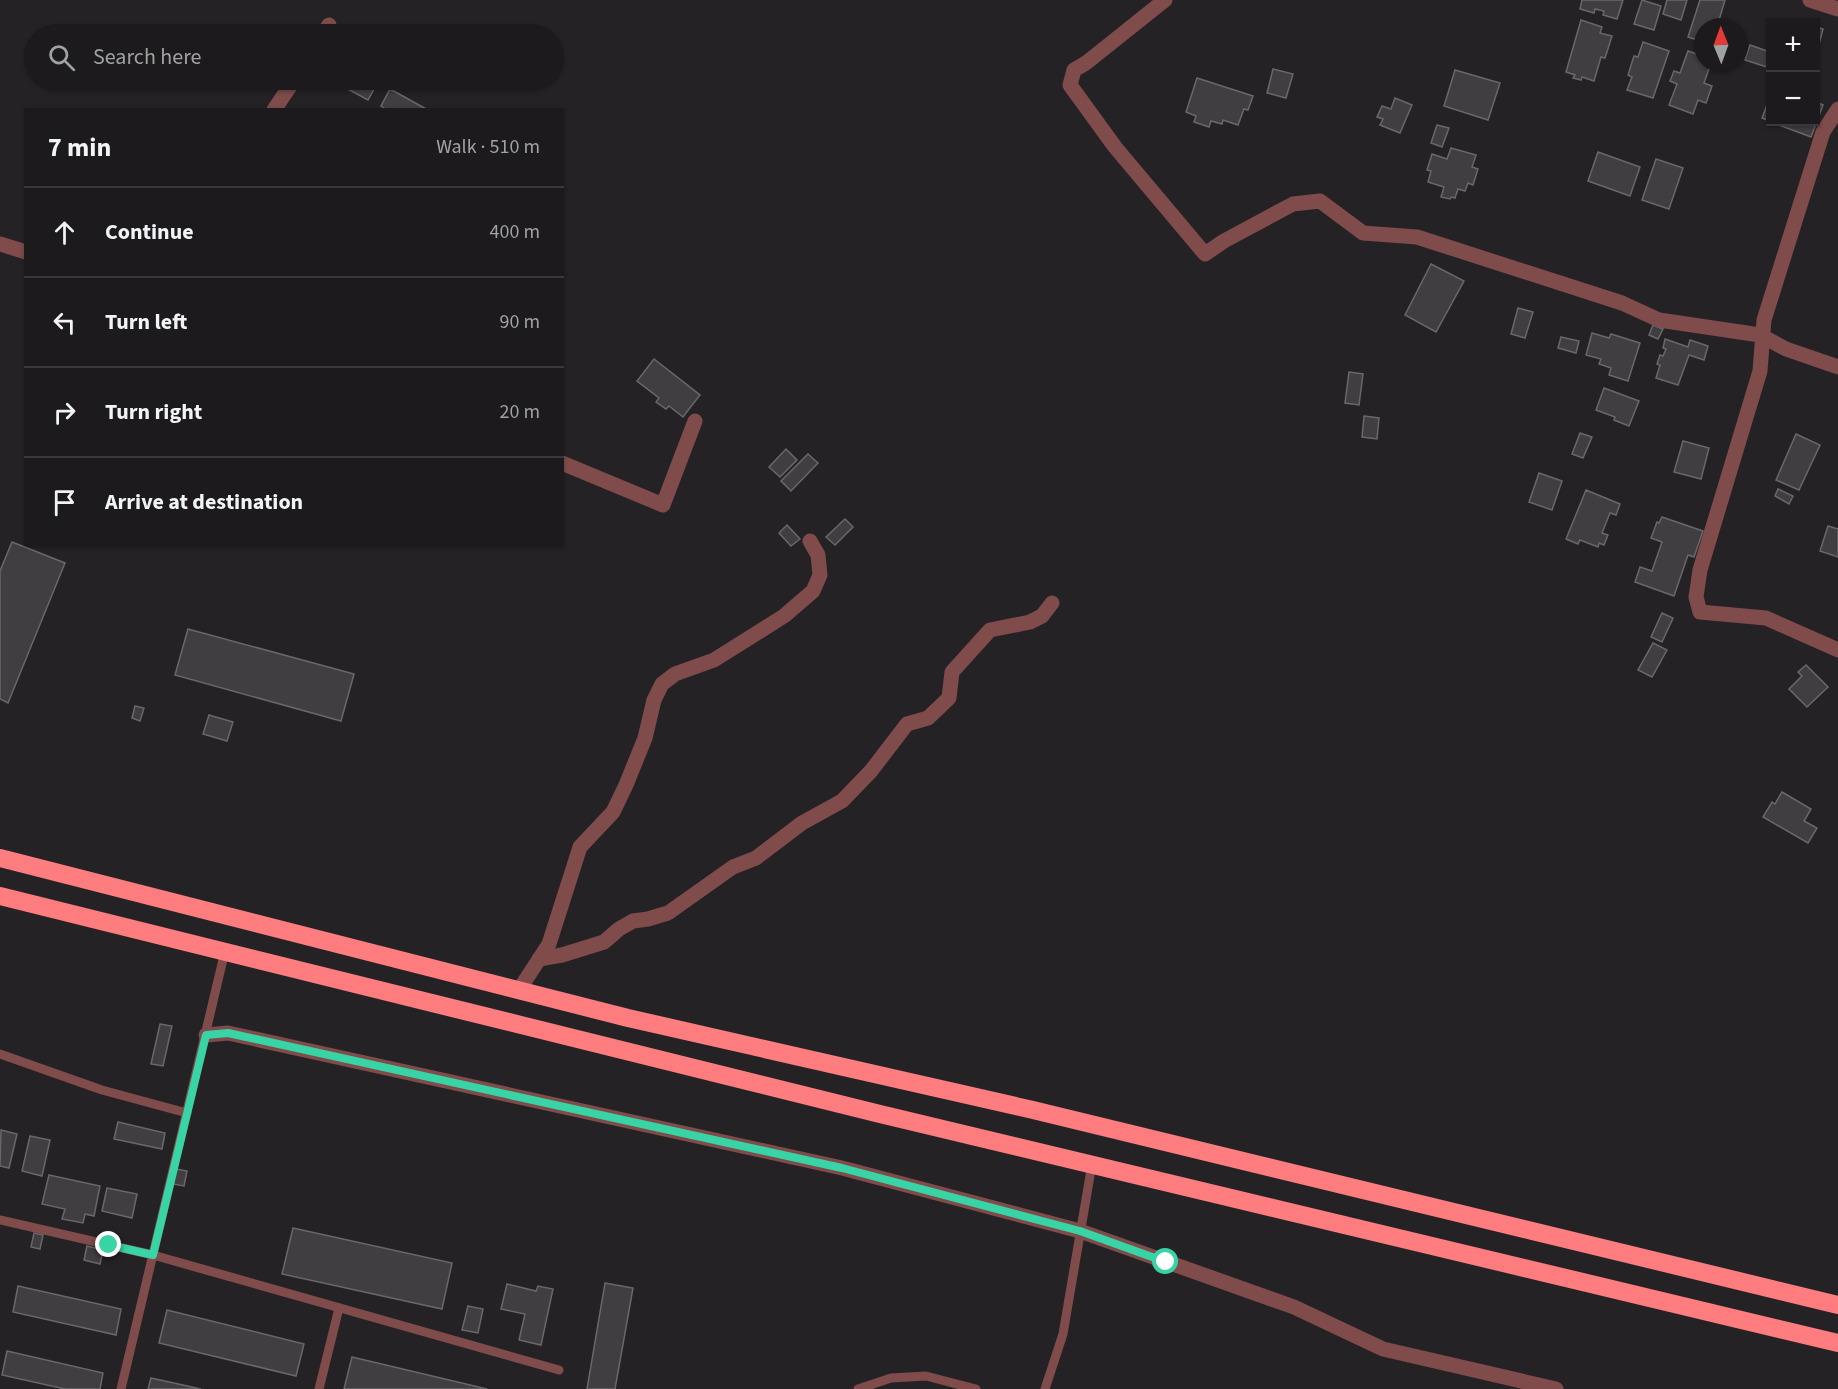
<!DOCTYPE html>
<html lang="en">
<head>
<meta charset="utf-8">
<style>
	body { margin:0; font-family:"Source Sans 3",sans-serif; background:#252325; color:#f1f3f6 }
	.controls { position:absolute; right:18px; top:18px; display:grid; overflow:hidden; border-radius:0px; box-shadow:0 2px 4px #0004 }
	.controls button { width:54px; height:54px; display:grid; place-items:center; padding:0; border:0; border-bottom:2px solid #3a383b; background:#1c1a1c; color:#f1f3f6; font:30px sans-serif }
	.compass { position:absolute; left:1694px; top:18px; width:54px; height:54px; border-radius:50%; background:#1c1a1c; box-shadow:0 2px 4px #0004; rotate:359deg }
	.stop { position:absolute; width:18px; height:18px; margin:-14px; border:4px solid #38d4a6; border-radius:50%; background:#fff }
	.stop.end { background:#38d4a6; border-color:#fff; box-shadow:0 2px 6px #0008 }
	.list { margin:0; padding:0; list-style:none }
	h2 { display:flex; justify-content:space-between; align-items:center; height:78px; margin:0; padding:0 24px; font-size:26px }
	h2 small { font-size:20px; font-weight:400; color:#a0a1a3 }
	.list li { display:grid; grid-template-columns:39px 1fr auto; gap:18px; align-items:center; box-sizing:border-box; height:90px; padding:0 24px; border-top:2px solid #3a383b }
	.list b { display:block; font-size:22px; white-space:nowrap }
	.list em { font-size:20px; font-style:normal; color:#a0a1a3 }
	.icon { flex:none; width:33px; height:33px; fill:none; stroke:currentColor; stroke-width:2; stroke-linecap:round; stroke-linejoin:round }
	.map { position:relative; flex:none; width:1838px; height:1389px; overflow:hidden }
	.search { position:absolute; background:#1c1a1c; box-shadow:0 2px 4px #0004; left:24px; top:24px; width:540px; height:66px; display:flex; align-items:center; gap:15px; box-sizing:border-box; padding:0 21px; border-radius:33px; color:#a0a1a3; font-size:22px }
	.panel { position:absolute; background:#1c1a1c; box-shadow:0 2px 4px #0004; left:24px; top:108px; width:540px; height:438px; border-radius:0px }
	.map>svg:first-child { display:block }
	.building { fill:#403e41; stroke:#6a676b; stroke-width:1.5 }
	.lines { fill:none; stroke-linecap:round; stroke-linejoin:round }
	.lane { stroke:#7f4b4b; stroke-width:9 }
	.street { stroke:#7f4b4b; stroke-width:15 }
	.highway { stroke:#ff7c7f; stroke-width:18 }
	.route { stroke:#38d4a6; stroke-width:8 }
</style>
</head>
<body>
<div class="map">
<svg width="1838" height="1389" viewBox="0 0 1838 1389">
	<rect width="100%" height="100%" fill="#252225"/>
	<g class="building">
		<path d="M 1582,0 L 1623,0 L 1617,19 L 1603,15 L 1604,11 L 1595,9 L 1594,13 L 1580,9 Z"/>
		<path d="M 1642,0 L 1661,6 L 1654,30 L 1634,24 Z"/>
		<path d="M 1667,0 L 1687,0 L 1681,20 L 1663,14 Z"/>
		<path d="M 1700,0 L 1725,0 L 1717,27 L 1703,27 L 1703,42 L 1688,37 Z"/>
		<path d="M 1581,20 L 1602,27 L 1600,33 L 1612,36 L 1605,58 L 1601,57 L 1594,81 L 1582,77 L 1581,80 L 1573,78 L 1575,75 L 1566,72 Z"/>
		<path d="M 1816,27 L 1823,29 L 1816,56 Z"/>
		<path d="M 1643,42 L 1669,51 L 1653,98 L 1627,90 L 1632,77 L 1628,75 L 1634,56 L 1638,57 Z"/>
		<path d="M 1750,45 L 1770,52 L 1770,68 L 1745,60 Z"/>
		<path d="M 1688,51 L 1703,56 L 1703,63 L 1711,63 L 1704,83 L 1712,86 L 1706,103 L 1698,100 L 1693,114 L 1669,105 L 1677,84 L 1670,81 L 1674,71 L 1680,73 Z"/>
		<path d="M 1273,69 L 1293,74 L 1286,98 L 1267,93 Z"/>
		<path d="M 1455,70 L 1500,83 L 1488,120 L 1444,106 Z"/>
		<path d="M 1197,78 L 1253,96 L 1248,110 L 1244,109 L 1238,125 L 1223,120 L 1222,124 L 1211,121 L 1209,127 L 1194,122 L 1196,116 L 1186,112 Z"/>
		<path d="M 331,80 L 374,80 L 378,82 L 368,100 Z"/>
		<path d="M 390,89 L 428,110 L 387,110 L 381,106 Z"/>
		<path d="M 1770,97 L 1770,121 L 1762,118 Z"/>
		<path d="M 1395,98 L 1412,105 L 1400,133 L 1380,125 L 1383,119 L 1377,117 L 1382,106 L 1391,109 Z"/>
		<path d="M 1816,102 L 1823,105 L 1811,137 L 1771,122 L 1816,122 Z"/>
		<path d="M 1437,125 L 1449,128 L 1442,147 L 1431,143 Z"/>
		<path d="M 1451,148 L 1476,155 L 1472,167 L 1478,169 L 1473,185 L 1468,183 L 1465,191 L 1458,189 L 1455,198 L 1451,197 L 1450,199 L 1441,197 L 1444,187 L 1428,182 L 1431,171 L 1427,170 L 1432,154 L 1447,159 Z"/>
		<path d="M 1598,152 L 1640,167 L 1630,196 L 1588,181 Z"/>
		<path d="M 1656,159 L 1683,168 L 1669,209 L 1642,200 Z"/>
		<path d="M 1431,264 L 1464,281 L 1436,332 L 1405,315 Z"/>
		<path d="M 1518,308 L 1533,312 L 1525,338 L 1511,334 Z"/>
		<path d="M 1653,325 L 1663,329 L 1658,339 L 1649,335 Z"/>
		<path d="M 1592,333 L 1609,338 L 1611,334 L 1640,343 L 1628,381 L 1609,375 L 1611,368 L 1599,364 L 1601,359 L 1586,355 Z"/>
		<path d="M 1561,337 L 1579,341 L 1576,353 L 1558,348 Z"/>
		<path d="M 1665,339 L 1688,347 L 1690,340 L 1708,346 L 1704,360 L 1689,355 L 1678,385 L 1656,378 L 1660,365 L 1657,364 L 1660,355 L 1663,356 L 1666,349 L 1663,348 Z"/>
		<path d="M 654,359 L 700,395 L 683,417 L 669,406 L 666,409 L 656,402 L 659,398 L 637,381 Z"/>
		<path d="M 1349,372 L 1363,374 L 1359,405 L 1345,403 Z"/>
		<path d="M 1604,388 L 1639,401 L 1629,426 L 1614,420 L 1615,417 L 1596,410 Z"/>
		<path d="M 1364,416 L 1379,418 L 1377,439 L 1362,437 Z"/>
		<path d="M 1580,433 L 1592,437 L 1583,458 L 1572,454 Z"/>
		<path d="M 1796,434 L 1820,445 L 1799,490 L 1776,480 Z"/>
		<path d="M 1683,441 L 1709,448 L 1701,479 L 1674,472 Z"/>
		<path d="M 786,449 L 797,460 L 780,477 L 769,467 Z"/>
		<path d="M 808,454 L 818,463 L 791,491 L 781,481 Z"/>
		<path d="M 1539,473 L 1562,481 L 1552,510 L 1529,502 Z"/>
		<path d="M 1778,489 L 1793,496 L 1789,504 L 1775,496 Z"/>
		<path d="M 1586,490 L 1620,504 L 1616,515 L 1610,513 L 1602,533 L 1608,535 L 1604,545 L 1599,543 L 1598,547 L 1580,540 L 1578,544 L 1566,539 Z"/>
		<path d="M 1662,517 L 1703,531 L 1694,557 L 1688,555 L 1674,596 L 1635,582 L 1640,567 L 1652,571 L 1662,542 L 1651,538 L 1657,522 L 1659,523 Z"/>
		<path d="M 845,519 L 853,527 L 835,545 L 826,537 Z"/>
		<path d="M 787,525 L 800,539 L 791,546 L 779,533 Z"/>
		<path d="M 1828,526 L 1838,529 L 1838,557 L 1820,551 Z"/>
		<path d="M 12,542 L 65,563 L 8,703 L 0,699 L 0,571 Z"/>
		<path d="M 1662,613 L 1673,618 L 1662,642 L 1651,637 Z"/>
		<path d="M 188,629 L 354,674 L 341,721 L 175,675 Z"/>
		<path d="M 1653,643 L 1667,650 L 1652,677 L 1638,670 Z"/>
		<path d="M 1806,665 L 1828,687 L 1807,707 L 1789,689 L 1802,676 L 1798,672 Z"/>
		<path d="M 135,706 L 144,708 L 140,721 L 132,718 Z"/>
		<path d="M 209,715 L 233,722 L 227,741 L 203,734 Z"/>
		<path d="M 1782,792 L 1811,809 L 1804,821 L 1817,828 L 1808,843 L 1763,817 L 1772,802 L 1775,804 Z"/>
		<path d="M 160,1024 L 172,1026 L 163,1066 L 151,1064 Z"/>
		<path d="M 118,1122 L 165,1133 L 162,1149 L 114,1139 Z"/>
		<path d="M 1,1130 L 17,1134 L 9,1168 L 0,1166 Z"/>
		<path d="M 30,1136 L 50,1140 L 42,1176 L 22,1171 Z"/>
		<path d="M 171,1168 L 187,1171 L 184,1186 L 167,1183 Z"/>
		<path d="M 49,1175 L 100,1186 L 94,1216 L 85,1214 L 83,1223 L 62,1219 L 65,1209 L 42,1204 Z"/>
		<path d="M 107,1188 L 137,1194 L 132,1218 L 102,1211 Z"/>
		<path d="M 293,1228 L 452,1263 L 442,1309 L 282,1274 Z"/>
		<path d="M 34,1233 L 43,1235 L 40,1249 L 31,1247 Z"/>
		<path d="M 87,1246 L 103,1250 L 100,1264 L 84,1260 Z"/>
		<path d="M 605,1283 L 633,1288 L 615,1389 L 587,1389 Z"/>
		<path d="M 507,1284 L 536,1291 L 538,1286 L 553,1289 L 541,1345 L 519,1340 L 525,1314 L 501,1309 Z"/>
		<path d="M 18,1286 L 121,1309 L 116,1335 L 13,1312 Z"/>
		<path d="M 468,1306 L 483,1309 L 478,1333 L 462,1330 Z"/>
		<path d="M 167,1310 L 304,1344 L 296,1376 L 159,1343 Z"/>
		<path d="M 7,1351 L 103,1373 L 100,1389 L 65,1389 L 2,1375 Z"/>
		<path d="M 352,1357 L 487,1389 L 344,1389 Z"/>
		<path d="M 151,1378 L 201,1389 L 148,1389 Z"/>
	</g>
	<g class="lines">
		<g class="lane">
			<path d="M 0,1054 L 102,1090 L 187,1113"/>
			<path d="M 0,1220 L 153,1255 L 559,1370"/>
			<path d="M 121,1389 L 225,951"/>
			<path d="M 319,1389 L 339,1308"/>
			<path d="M 858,1389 L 891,1378 L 926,1376 L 976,1389"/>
			<path d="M 1045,1389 L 1063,1334 L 1092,1164"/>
		</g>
		<g class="street">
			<path d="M 1165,0 L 1086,63 L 1074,70 L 1070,85 L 1115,147 L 1205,254 L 1224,241 L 1293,204 L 1320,201 L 1363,233 L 1417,237 L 1622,303 L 1659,320 L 1760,335 L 1786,349 L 1838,367"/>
			<path d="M 1810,0 L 1838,9"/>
			<path d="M 323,34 L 329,25"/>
			<path d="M 1838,109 L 1823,132 L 1764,320 L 1760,371 L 1700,570 L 1696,597 L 1700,612 L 1766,618 L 1838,650"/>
			<path d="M 274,110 L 294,80"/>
			<path d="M 0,244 L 26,252"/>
			<path d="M 562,463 L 663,505 L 695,421"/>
			<path d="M 539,959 L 562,955 L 604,942 L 619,929 L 633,921 L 648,919 L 668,913 L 733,867 L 756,858 L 802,823 L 842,801 L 871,771 L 907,724 L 928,718 L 949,698 L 952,672 L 990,630 L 1030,622 L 1042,616 L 1052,603"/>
			<path d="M 519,990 L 549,944 L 580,847 L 613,812 L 626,785 L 645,738 L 654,700 L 662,684 L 675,674 L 714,660 L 784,616 L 813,591 L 820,575 L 818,555 L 810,541"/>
			<path d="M 206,1035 L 228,1033 L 842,1168 L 1080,1231 L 1294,1307 L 1383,1349 L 1556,1389"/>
		</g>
		<g class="highway">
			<path d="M 0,858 L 628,1018 L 1033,1110 L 1838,1305"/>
			<path d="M 0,896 L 880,1114 L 1838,1343"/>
		</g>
	</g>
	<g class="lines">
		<path class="route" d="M 109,1245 L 153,1255 L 206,1035 L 228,1033 L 842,1168 L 1080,1231 L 1166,1262"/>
	</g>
</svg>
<div class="controls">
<button>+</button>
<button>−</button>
</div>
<svg class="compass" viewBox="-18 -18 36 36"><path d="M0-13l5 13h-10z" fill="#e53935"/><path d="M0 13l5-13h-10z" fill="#a0a1a3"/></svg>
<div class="stop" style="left:1166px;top:1262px"></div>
<div class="stop end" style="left:109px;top:1245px"></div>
<div class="search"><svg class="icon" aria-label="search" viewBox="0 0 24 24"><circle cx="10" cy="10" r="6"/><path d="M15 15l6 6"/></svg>Search here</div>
<section class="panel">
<h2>7 min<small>Walk · 510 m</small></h2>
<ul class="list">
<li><svg class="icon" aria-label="ahead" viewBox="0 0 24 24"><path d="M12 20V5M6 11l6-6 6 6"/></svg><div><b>Continue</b></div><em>400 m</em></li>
<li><svg class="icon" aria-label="left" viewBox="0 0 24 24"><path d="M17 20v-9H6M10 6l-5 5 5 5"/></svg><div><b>Turn left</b></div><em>90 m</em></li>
<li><svg class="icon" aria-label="right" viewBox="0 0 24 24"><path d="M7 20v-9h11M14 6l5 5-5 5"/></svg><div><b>Turn right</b></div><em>20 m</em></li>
<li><svg class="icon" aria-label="arrive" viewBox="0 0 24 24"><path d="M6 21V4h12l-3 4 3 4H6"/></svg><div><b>Arrive at destination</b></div></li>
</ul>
</section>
</div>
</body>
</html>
